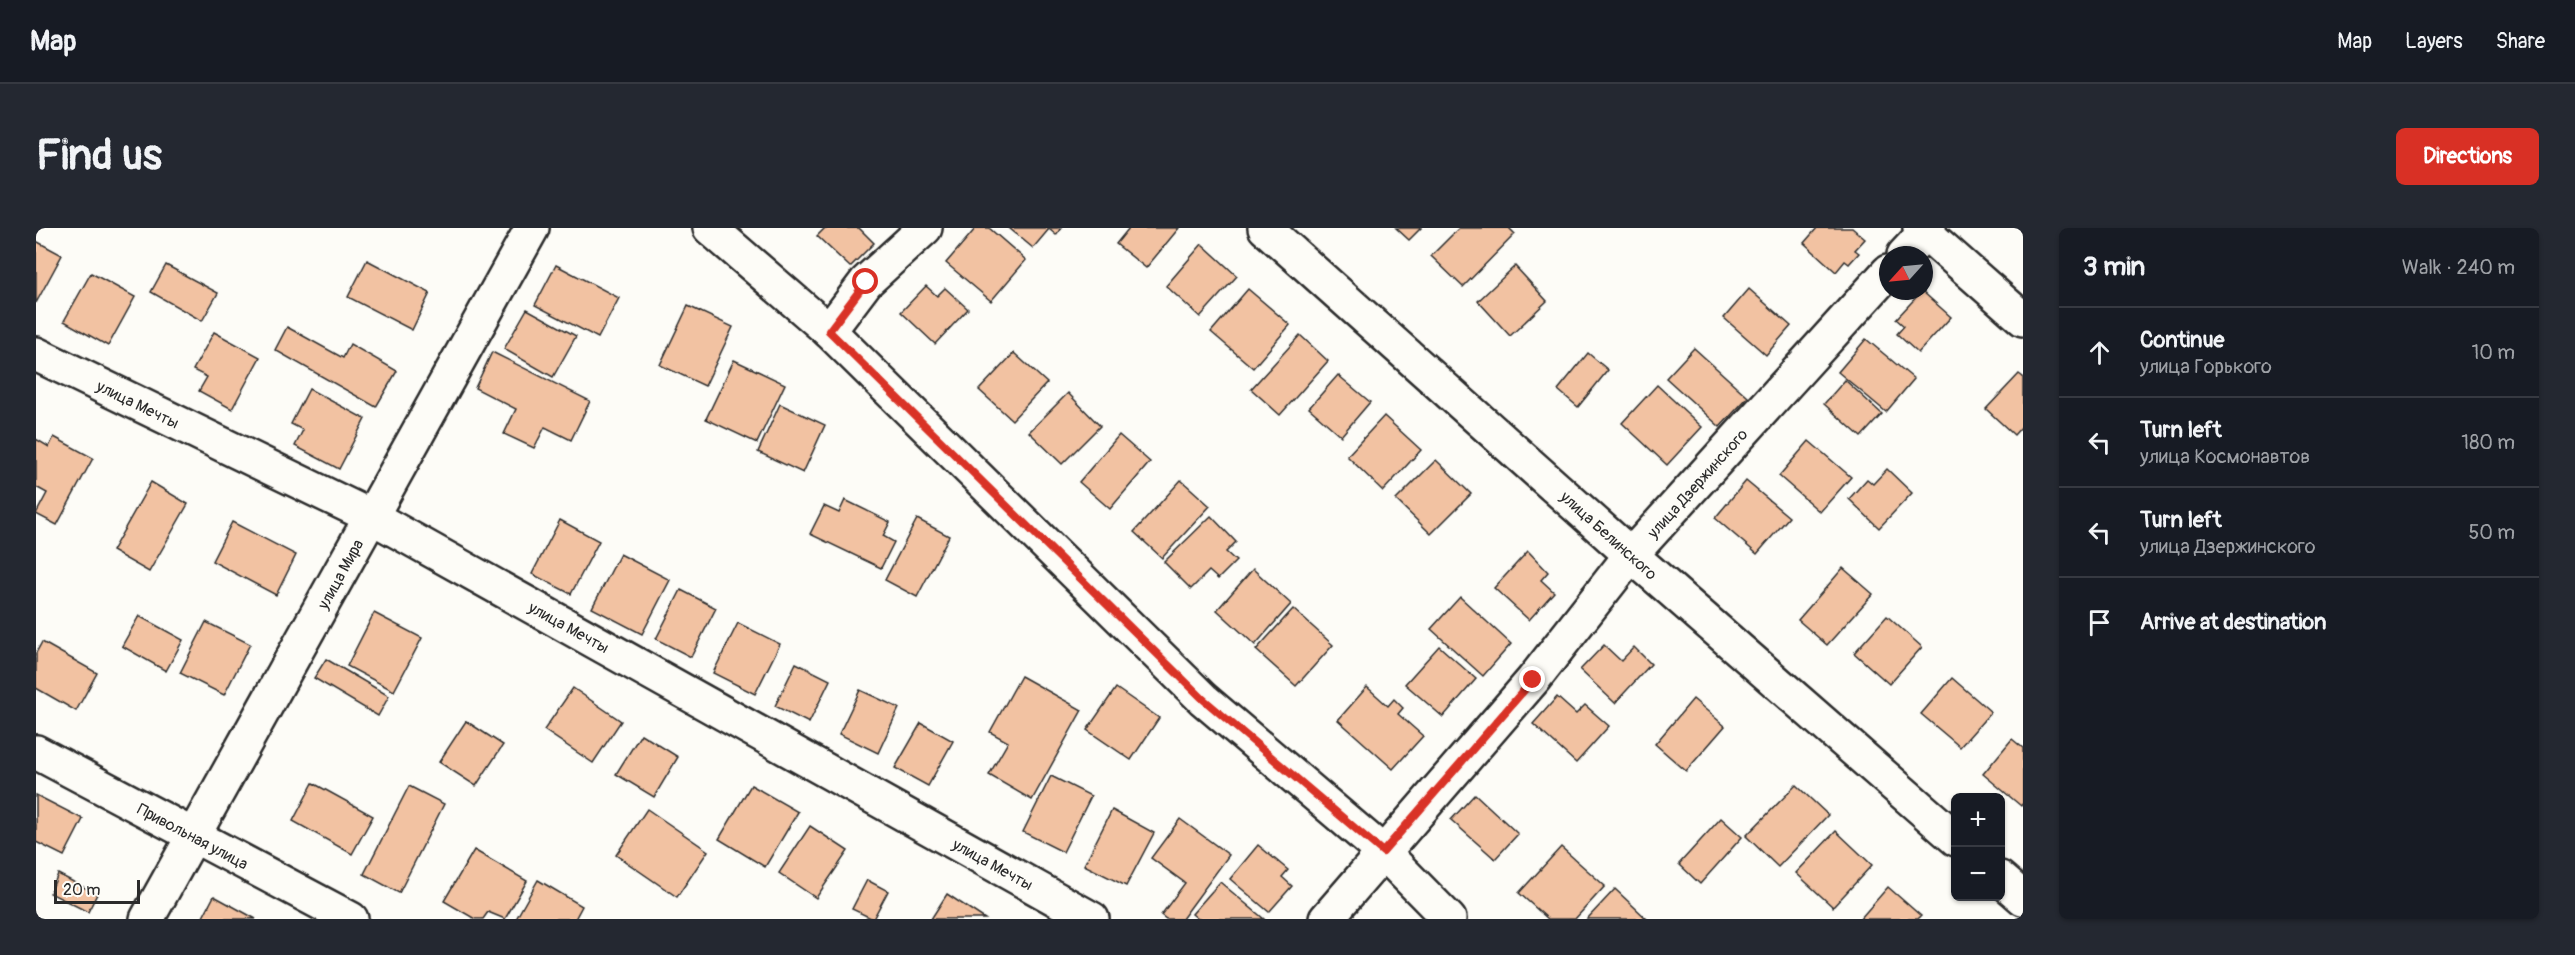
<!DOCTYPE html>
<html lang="en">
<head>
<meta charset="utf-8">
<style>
	body { margin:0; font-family:Pangolin,sans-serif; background:#242831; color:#f1f3f6 }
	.controls { position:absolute; right:18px; bottom:18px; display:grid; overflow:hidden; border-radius:9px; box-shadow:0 2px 4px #0004 }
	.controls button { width:54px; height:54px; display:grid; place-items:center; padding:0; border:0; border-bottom:2px solid #363941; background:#171b24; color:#f1f3f6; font:30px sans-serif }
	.compass { position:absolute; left:1843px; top:18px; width:54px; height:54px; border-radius:50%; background:#171b24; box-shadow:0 2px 4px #0004; rotate:243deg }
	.scale { position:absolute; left:18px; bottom:15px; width:86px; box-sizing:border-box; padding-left:6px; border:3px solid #2b2b2b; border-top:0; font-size:16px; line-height:21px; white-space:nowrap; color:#2b2b2b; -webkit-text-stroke:4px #fdfcf7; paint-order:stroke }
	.stop { position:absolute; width:18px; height:18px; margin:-14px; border:4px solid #d93025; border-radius:50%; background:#fff }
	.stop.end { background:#d93025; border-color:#fff; box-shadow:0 2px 6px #0008 }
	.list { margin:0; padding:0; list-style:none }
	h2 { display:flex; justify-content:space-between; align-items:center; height:78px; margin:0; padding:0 24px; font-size:26px }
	h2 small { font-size:20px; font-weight:400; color:#9ea1a6 }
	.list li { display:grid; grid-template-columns:39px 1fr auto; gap:18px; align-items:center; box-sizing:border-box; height:90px; padding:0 24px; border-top:2px solid #363941 }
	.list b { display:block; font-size:22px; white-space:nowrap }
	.list p { margin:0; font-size:20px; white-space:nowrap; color:#9ea1a6 }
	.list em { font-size:20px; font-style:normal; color:#9ea1a6 }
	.icon { flex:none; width:33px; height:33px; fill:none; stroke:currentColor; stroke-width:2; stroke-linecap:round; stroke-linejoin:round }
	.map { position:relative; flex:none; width:1987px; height:691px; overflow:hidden; border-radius:9px }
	header { display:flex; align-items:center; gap:36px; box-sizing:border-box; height:84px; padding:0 30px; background:#171b24; border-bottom:2px solid #363941 }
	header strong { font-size:28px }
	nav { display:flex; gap:33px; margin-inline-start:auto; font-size:21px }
	.intro { display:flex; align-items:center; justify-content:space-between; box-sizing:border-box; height:144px; padding:0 36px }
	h1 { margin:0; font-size:42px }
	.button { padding:15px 27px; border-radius:9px; background:#d93025; color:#fff; font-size:21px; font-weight:700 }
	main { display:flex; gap:36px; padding:0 36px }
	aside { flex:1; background:#171b24; border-radius:9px; box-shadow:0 2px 4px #0004 }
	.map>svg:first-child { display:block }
	.building { fill:#f2c2a2; stroke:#2b2b2b; stroke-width:1.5 }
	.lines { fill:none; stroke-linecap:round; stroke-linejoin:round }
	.street-casing { stroke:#2b2b2b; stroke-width:38 }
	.street { stroke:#fdfcf7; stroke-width:33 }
	.route { stroke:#d93025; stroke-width:8 }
	.labels { text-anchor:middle; stroke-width:4.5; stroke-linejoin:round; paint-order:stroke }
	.street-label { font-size:16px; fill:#2b2b2b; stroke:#fdfcf7 }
</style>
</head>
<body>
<header>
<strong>Map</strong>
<nav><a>Map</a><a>Layers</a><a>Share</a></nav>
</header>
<div class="intro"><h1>Find us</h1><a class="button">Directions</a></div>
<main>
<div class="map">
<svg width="1987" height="691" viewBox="0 0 1987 691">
	<rect width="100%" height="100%" fill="#fdfcf7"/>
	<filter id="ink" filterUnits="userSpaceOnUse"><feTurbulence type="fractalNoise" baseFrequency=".0167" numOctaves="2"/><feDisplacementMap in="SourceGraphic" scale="12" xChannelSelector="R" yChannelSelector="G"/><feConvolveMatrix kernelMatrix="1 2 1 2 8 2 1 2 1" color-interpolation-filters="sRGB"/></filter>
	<g filter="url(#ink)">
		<g class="building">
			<path d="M 789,0 L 823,0 L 838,15 L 814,39 L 781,8 Z"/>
			<path d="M 940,0 L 953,0 L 990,32 L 955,73 L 910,35 Z"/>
			<path d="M 973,0 L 1025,0 L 1020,7 L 1013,1 L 997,20 Z"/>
			<path d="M 1093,0 L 1143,0 L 1110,40 L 1080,16 Z"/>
			<path d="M 1360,0 L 1385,0 L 1373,12 Z"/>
			<path d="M 1423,0 L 1473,0 L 1479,6 L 1427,59 L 1395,28 Z"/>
			<path d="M 1781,0 L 1816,0 L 1829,11 L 1819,22 L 1823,25 L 1813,36 L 1809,33 L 1800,44 L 1768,15 Z"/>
			<path d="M 0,13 L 26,27 L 0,75 Z"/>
			<path d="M 1166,16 L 1201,48 L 1164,89 L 1130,58 Z"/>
			<path d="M 331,32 L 394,65 L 376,102 L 312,69 Z"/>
			<path d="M 130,37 L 182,65 L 166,93 L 115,64 Z"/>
			<path d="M 520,37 L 583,70 L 562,110 L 499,77 Z"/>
			<path d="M 1479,38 L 1511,73 L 1474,108 L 1442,73 Z"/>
			<path d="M 55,45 L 99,69 L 72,118 L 28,93 Z"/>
			<path d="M 890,58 L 901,68 L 909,60 L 932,81 L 899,116 L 865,84 Z"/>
			<path d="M 1212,61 L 1254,97 L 1217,140 L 1175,104 Z"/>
			<path d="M 1713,61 L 1755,98 L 1730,127 L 1688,90 Z"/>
			<path d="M 1886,63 L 1915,89 L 1882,125 L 1861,106 L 1868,98 L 1860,91 Z"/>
			<path d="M 652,78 L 697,99 L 669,158 L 624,137 Z"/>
			<path d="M 491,81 L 540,108 L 517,149 L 468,121 Z"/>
			<path d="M 251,99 L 307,130 L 314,116 L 361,143 L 340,179 L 239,122 Z"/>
			<path d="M 178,104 L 224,129 L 196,181 L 163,163 L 171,149 L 157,142 Z"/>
			<path d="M 1264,107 L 1292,133 L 1244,187 L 1215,161 Z"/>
			<path d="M 1830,111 L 1878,151 L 1850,184 L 1802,144 Z"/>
			<path d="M 1658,120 L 1712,169 L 1684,199 L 1630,150 Z"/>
			<path d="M 456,124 L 554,173 L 535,212 L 509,199 L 498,220 L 468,206 L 480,181 L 439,160 Z"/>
			<path d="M 978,125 L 1011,155 L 976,192 L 943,162 Z"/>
			<path d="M 1552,125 L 1572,142 L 1542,179 L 1522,162 Z"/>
			<path d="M 698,132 L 749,156 L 721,215 L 670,191 Z"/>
			<path d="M 1983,146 L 1987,149 L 1987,197 L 1978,207 L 1950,181 Z"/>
			<path d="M 1302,147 L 1334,174 L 1305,208 L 1273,180 Z"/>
			<path d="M 1809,152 L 1846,186 L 1825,209 L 1788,176 Z"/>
			<path d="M 1621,157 L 1666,199 L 1631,237 L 1586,195 Z"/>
			<path d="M 273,161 L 329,191 L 303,241 L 259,218 L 267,202 L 255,196 Z"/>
			<path d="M 1032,165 L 1064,198 L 1026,236 L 993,204 Z"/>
			<path d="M 744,176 L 789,197 L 767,245 L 722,224 Z"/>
			<path d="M 1348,188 L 1385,222 L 1347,263 L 1311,228 Z"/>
			<path d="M 1083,207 L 1114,234 L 1074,281 L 1043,254 Z"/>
			<path d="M 18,209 L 57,230 L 21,297 L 0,286 L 11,265 L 0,259 L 0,211 L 13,219 Z"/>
			<path d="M 1773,213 L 1815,249 L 1784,284 L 1743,248 Z"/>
			<path d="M 1400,232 L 1435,266 L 1395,306 L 1360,272 Z"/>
			<path d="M 1851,241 L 1876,265 L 1843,300 L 1813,271 L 1831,251 L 1837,256 Z"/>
			<path d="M 1145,252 L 1174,278 L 1126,330 L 1098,304 Z"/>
			<path d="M 1710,253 L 1753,289 L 1721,326 L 1679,290 Z"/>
			<path d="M 115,254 L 152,276 L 113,344 L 76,323 Z"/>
			<path d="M 809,272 L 854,294 L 847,308 L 858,314 L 845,340 L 774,306 L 788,278 L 803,285 Z"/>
			<path d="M 1175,288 L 1200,314 L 1190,324 L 1200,333 L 1182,351 L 1173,343 L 1155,361 L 1128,334 Z"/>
			<path d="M 881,291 L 913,308 L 881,369 L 849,352 Z"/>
			<path d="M 524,292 L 563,313 L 535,366 L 496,346 Z"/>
			<path d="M 196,294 L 260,327 L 240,367 L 176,333 Z"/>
			<path d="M 1492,323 L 1512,344 L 1505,352 L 1518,364 L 1493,392 L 1458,360 Z"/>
			<path d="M 584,326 L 634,352 L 606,406 L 556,380 Z"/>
			<path d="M 1807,340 L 1837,366 L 1791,417 L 1762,392 Z"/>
			<path d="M 1217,341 L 1255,376 L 1219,417 L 1181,382 Z"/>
			<path d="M 645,362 L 680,380 L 655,429 L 620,411 Z"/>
			<path d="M 1424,369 L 1475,416 L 1447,448 L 1395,401 Z"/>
			<path d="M 1257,381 L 1297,417 L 1260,458 L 1220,422 Z"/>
			<path d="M 338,385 L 386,410 L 358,463 L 311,438 Z"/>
			<path d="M 103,388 L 147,412 L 130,443 L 86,418 Z"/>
			<path d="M 1851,388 L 1886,419 L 1853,456 L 1818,425 Z"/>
			<path d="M 170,394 L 214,416 L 188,467 L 144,445 Z"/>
			<path d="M 702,395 L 744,416 L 719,466 L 677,445 Z"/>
			<path d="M 6,414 L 61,445 L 40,483 L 0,460 L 0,425 Z"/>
			<path d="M 1568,417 L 1585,433 L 1598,419 L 1615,436 L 1579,475 L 1544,442 Z"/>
			<path d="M 1403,418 L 1440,451 L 1407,489 L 1369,456 Z"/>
			<path d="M 290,431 L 353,468 L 342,488 L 278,450 Z"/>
			<path d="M 760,435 L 794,452 L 773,495 L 739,478 Z"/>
			<path d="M 985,448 L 1046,482 L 996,572 L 953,547 L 972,514 L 954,504 Z"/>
			<path d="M 1916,450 L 1955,484 L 1924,519 L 1885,486 Z"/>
			<path d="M 1331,459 L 1352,478 L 1358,471 L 1367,480 L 1362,486 L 1387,508 L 1357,541 L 1302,492 Z"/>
			<path d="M 537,460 L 585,493 L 557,535 L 508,502 Z"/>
			<path d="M 1080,460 L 1123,490 L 1095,532 L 1051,502 Z"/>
			<path d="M 824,462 L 863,480 L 842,525 L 803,506 Z"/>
			<path d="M 1521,469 L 1540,486 L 1549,477 L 1573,498 L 1540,535 L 1497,496 Z"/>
			<path d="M 1657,471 L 1689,498 L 1650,543 L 1619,516 Z"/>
			<path d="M 430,493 L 467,517 L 440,558 L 403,534 Z"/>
			<path d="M 885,495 L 917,513 L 892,558 L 859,540 Z"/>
			<path d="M 605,506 L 642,529 L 618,569 L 580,546 Z"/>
			<path d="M 1976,511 L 1987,520 L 1987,575 L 1985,578 L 1947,546 Z"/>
			<path d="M 1015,548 L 1055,568 L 1027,624 L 987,604 Z"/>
			<path d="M 277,555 L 337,588 L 316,626 L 257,593 Z"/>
			<path d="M 715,557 L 762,584 L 729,639 L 683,611 Z"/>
			<path d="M 1760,557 L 1792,587 L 1742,639 L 1710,608 Z"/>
			<path d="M 373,558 L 408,576 L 363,665 L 328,646 Z"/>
			<path d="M 1439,566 L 1482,606 L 1459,631 L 1415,592 Z"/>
			<path d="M 0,567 L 47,591 L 28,628 L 0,614 Z"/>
			<path d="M 611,581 L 672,623 L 641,669 L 580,627 Z"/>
			<path d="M 1076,582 L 1118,605 L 1090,658 L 1048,637 Z"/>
			<path d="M 1685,590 L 1706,609 L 1664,656 L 1643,636 Z"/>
			<path d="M 1144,591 L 1193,627 L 1146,691 L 1130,691 L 1125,687 L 1149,655 L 1115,630 Z"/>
			<path d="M 774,598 L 812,623 L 780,670 L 743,645 Z"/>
			<path d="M 1800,603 L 1836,637 L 1797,679 L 1760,645 Z"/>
			<path d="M 1222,617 L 1252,642 L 1246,649 L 1256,658 L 1233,684 L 1194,651 Z"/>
			<path d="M 1525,619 L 1569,658 L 1539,691 L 1512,691 L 1483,665 Z"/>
			<path d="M 438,622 L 491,653 L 469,691 L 452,684 L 447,691 L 439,691 L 408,673 Z"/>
			<path d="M 22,646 L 61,666 L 52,684 L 14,665 Z"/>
			<path d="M 502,652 L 546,678 L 539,691 L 480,691 Z"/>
			<path d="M 831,652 L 852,663 L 837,691 L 816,681 Z"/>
			<path d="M 1184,654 L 1228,691 L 1162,691 L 1156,686 Z"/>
			<path d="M 1852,659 L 1885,688 L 1882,691 L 1824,691 Z"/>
			<path d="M 1579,661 L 1611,691 L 1551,691 Z"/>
			<path d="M 911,666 L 949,691 L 895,691 Z"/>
			<path d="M 178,668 L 220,691 L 166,691 Z"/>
		</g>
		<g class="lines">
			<defs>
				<g id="street">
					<path d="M 674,0 L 793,103 L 1167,471 L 1347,624 L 1413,691"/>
					<path d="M 1229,0 L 1595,327 L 1920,611"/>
					<path d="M 1884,0 L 1987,91"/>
					<path d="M 1868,27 L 1893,0"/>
					<path d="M 793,103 L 830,54 L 889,0"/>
					<path d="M 0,126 L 336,289 L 1056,691"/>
					<path d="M 0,524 L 315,691"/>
					<path d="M 1964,650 L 1987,670"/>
					<path d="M 111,691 L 496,0"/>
					<path d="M 1290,691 L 1497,452 L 1595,327 L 1852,44"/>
				</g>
			</defs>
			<use href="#street" class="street-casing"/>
			<use href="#street" class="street"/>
		</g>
	</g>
	<g class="lines" filter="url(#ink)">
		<path class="route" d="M 830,54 L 793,103 L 1167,471 L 1347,624 L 1497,452"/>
	</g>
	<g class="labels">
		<g class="street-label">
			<text transform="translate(102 176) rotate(26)" y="6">улица Мечты</text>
			<text transform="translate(1661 255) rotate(-48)" y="6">улица Дзержинского</text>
			<text transform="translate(1573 307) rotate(42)" y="6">улица Белинского</text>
			<text transform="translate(304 346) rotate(-61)" y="6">улица Мира</text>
			<text transform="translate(533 399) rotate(29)" y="6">улица Мечты</text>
			<text transform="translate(157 608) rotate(28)" y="6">Привольная улица</text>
			<text transform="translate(957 636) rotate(29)" y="6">улица Мечты</text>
		</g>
	</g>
</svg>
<div class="controls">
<button>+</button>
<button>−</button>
</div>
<svg class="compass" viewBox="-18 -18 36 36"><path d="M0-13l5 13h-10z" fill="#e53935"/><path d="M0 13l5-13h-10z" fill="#9ea1a6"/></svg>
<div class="scale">20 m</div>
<div class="stop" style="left:830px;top:54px"></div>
<div class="stop end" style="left:1497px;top:452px"></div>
</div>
<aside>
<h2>3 min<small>Walk · 240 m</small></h2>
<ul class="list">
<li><svg class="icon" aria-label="ahead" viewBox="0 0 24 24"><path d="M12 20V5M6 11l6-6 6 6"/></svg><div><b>Continue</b><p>улица Горького</p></div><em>10 m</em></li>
<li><svg class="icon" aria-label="left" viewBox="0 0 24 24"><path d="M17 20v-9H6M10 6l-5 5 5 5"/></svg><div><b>Turn left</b><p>улица Космонавтов</p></div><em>180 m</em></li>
<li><svg class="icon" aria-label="left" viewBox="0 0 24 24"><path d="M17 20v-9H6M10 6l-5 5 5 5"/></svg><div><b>Turn left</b><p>улица Дзержинского</p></div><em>50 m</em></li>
<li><svg class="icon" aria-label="arrive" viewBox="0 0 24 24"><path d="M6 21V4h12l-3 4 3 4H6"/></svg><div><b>Arrive at destination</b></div></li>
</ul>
</aside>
</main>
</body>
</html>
